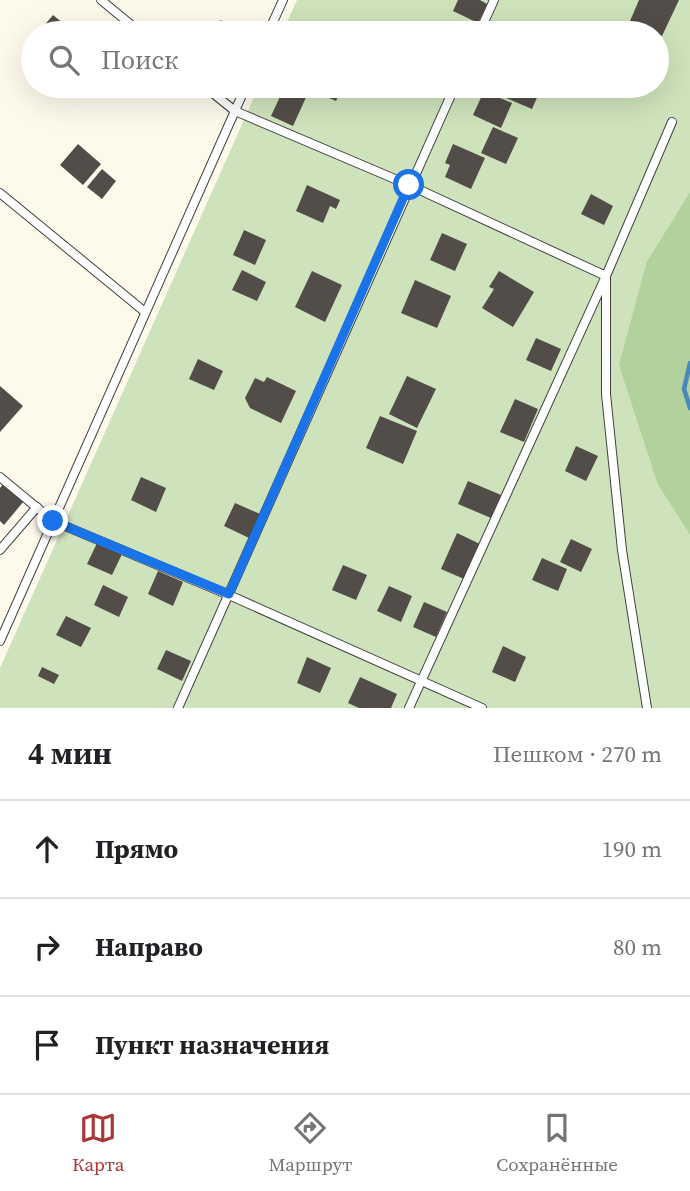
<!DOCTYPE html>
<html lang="ru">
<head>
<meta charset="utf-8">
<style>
	body { margin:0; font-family:"Source Serif 4",serif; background:#f2f2f2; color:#202124 }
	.stop { position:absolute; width:21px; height:21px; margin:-16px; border:5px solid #1a73e8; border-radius:50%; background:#fff }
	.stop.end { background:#1a73e8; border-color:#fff; box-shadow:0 2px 7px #0008 }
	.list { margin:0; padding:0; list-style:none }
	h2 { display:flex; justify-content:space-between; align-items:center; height:91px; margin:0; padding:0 28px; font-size:30px }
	h2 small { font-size:23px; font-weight:400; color:#757577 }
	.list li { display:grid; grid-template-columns:46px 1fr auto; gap:21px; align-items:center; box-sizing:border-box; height:98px; padding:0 28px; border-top:2px solid #e0e0e0 }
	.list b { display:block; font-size:26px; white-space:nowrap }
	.list em { font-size:23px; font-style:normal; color:#757577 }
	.icon { flex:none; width:38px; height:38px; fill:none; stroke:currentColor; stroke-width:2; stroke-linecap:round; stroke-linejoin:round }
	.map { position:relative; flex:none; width:690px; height:708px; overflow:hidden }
	.search { position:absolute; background:#fff; box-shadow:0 7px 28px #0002; left:21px; right:21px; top:21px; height:77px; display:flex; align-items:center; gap:18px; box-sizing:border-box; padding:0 24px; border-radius:38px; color:#757577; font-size:26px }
	.sheet { height:385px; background:#fff }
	nav { display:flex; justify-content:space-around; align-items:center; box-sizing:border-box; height:98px; border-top:2px solid #e0e0e0; background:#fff; font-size:19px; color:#757577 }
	nav a { display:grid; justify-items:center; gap:4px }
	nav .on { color:#aa3636 }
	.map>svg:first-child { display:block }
	.green { fill:#cee3bb }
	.forest { fill:#b2d19c }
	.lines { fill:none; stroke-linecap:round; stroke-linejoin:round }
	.stream { stroke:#4888bc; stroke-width:4.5 }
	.building { fill:#534d49 }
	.service-casing { stroke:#3f3f3f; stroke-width:10 }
	.service { stroke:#fff; stroke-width:8 }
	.route { stroke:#1a73e8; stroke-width:9 }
</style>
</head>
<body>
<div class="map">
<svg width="690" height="708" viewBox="0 0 690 708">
	<rect width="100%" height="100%" fill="#fdfaec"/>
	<path class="green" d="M 297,0 L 690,0 L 690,192 L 647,261 L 658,485 L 690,535 L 690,708 L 0,708 L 0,668 L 259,86 L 657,86 L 657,33 L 282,33 Z"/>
	<path class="forest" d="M 690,192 L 690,535 L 658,485 L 619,365 L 647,261 Z"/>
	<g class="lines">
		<path class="stream" d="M 690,363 L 684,389 L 690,408"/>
	</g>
	<g class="building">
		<path d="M 458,0 L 480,0 L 487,4 L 478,23 L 453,11 Z"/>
		<path d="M 639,0 L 679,0 L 662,36 L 630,21 Z"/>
		<path d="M 53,15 L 74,32 L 73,33 L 38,33 Z"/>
		<path d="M 221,20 L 235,33 L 209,33 Z"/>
		<path d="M 515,25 L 532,33 L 500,33 L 502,29 L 511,33 Z"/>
		<path d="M 285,86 L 292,86 L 308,93 L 293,126 L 271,116 Z"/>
		<path d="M 313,86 L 343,86 L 336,101 L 311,90 Z"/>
		<path d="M 412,86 L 431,86 L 427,93 Z"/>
		<path d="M 512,86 L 542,86 L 532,109 L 506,98 Z"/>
		<path d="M 484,91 L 512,103 L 501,128 L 473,115 Z"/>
		<path d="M 493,127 L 518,138 L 506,164 L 481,153 Z"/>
		<path d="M 78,144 L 101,164 L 83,185 L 60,165 Z"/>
		<path d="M 453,144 L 485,158 L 471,189 L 445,177 L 450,165 L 445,163 Z"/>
		<path d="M 102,169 L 116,181 L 102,199 L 87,187 Z"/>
		<path d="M 307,185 L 340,200 L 336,209 L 330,206 L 323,223 L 296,211 Z"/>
		<path d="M 591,194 L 613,206 L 604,225 L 581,214 Z"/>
		<path d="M 244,230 L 266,240 L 255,265 L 233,255 Z"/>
		<path d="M 442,233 L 467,244 L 455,271 L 430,260 Z"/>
		<path d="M 242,270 L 266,282 L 257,301 L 232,290 Z"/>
		<path d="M 312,271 L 342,285 L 325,322 L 295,307 Z"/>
		<path d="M 499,271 L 534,292 L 513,327 L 482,308 L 494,289 L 489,287 Z"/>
		<path d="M 415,280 L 451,296 L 437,328 L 401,313 Z"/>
		<path d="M 536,338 L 561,349 L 551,371 L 526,360 Z"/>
		<path d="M 198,359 L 223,371 L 214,390 L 189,379 Z"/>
		<path d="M 407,376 L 436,389 L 417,428 L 389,414 Z"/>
		<path d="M 267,377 L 296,391 L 281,423 L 250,408 L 245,398 L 255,378 L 264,382 Z"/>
		<path d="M 0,386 L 23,406 L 0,432 Z"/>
		<path d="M 515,399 L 538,409 L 524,442 L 500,432 Z"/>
		<path d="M 380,416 L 417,431 L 403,464 L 366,448 Z"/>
		<path d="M 576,446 L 598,456 L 586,481 L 565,471 Z"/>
		<path d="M 141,477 L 166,488 L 156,512 L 131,500 Z"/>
		<path d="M 468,481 L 501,495 L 491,518 L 458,504 Z"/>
		<path d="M 3,484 L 24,501 L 4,525 L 0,521 L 0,488 Z"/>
		<path d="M 235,503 L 260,514 L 249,538 L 224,526 Z"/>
		<path d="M 457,533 L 480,544 L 464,579 L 441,569 Z"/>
		<path d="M 571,539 L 592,549 L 581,572 L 560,562 Z"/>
		<path d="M 98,541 L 123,552 L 112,575 L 87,564 Z"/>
		<path d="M 542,558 L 567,569 L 558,591 L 532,580 Z"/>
		<path d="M 343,565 L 367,575 L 356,600 L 332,590 Z"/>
		<path d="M 158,571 L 183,582 L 173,606 L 148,594 Z"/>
		<path d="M 103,585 L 128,597 L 119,617 L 94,605 Z"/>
		<path d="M 389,586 L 412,596 L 401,622 L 377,611 Z"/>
		<path d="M 424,602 L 447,612 L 436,637 L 413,627 Z"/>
		<path d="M 66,616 L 91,628 L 81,647 L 56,635 Z"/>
		<path d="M 503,646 L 526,657 L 515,682 L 492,672 Z"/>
		<path d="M 166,650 L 191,661 L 182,681 L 157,669 Z"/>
		<path d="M 307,657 L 331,668 L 320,693 L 297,683 Z"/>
		<path d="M 42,667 L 59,675 L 54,684 L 38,676 Z"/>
		<path d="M 360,677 L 397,694 L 391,708 L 359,708 L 348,703 Z"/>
	</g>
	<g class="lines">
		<defs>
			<g id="service">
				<path d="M 101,0 L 141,33"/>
				<path d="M 268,33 L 283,0"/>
				<path d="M 479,33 L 494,0"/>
				<path d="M 204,86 L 235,111 L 409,185 L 606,276 L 606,394 L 622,550 L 647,708"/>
				<path d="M 0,193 L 145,312"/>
				<path d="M 0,477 L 53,521 L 229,595 L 482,708"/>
				<path d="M 0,550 L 37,507"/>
				<path d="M 0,641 L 246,86"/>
				<path d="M 178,708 L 455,86"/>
				<path d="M 409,708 L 606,276 L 672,122"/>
			</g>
		</defs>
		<use href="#service" class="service-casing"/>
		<use href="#service" class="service"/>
	</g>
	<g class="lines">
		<path class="route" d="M 53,521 L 229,594 L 409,185"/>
	</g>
</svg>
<div class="stop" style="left:409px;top:185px"></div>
<div class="stop end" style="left:53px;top:521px"></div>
<div class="search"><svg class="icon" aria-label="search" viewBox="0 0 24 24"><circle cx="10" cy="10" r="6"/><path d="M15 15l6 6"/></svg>Поиск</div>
</div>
<section class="sheet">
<h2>4 мин<small>Пешком · 270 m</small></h2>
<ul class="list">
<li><svg class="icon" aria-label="ahead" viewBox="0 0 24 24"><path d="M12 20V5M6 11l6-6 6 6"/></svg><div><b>Прямо</b></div><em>190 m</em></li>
<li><svg class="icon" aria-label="right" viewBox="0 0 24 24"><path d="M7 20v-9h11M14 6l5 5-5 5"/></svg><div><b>Направо</b></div><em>80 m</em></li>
<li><svg class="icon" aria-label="arrive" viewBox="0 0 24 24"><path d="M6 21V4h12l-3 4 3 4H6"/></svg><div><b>Пункт назначения</b></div></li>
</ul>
</section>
<nav>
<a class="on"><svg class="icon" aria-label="map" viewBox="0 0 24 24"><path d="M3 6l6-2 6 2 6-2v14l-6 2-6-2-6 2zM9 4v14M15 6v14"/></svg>Карта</a>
<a><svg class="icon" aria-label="directions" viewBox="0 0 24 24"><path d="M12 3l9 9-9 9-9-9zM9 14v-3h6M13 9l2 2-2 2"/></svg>Маршрут</a>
<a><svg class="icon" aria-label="saved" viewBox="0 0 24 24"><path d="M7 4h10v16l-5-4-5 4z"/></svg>Сохранённые</a>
</nav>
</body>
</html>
